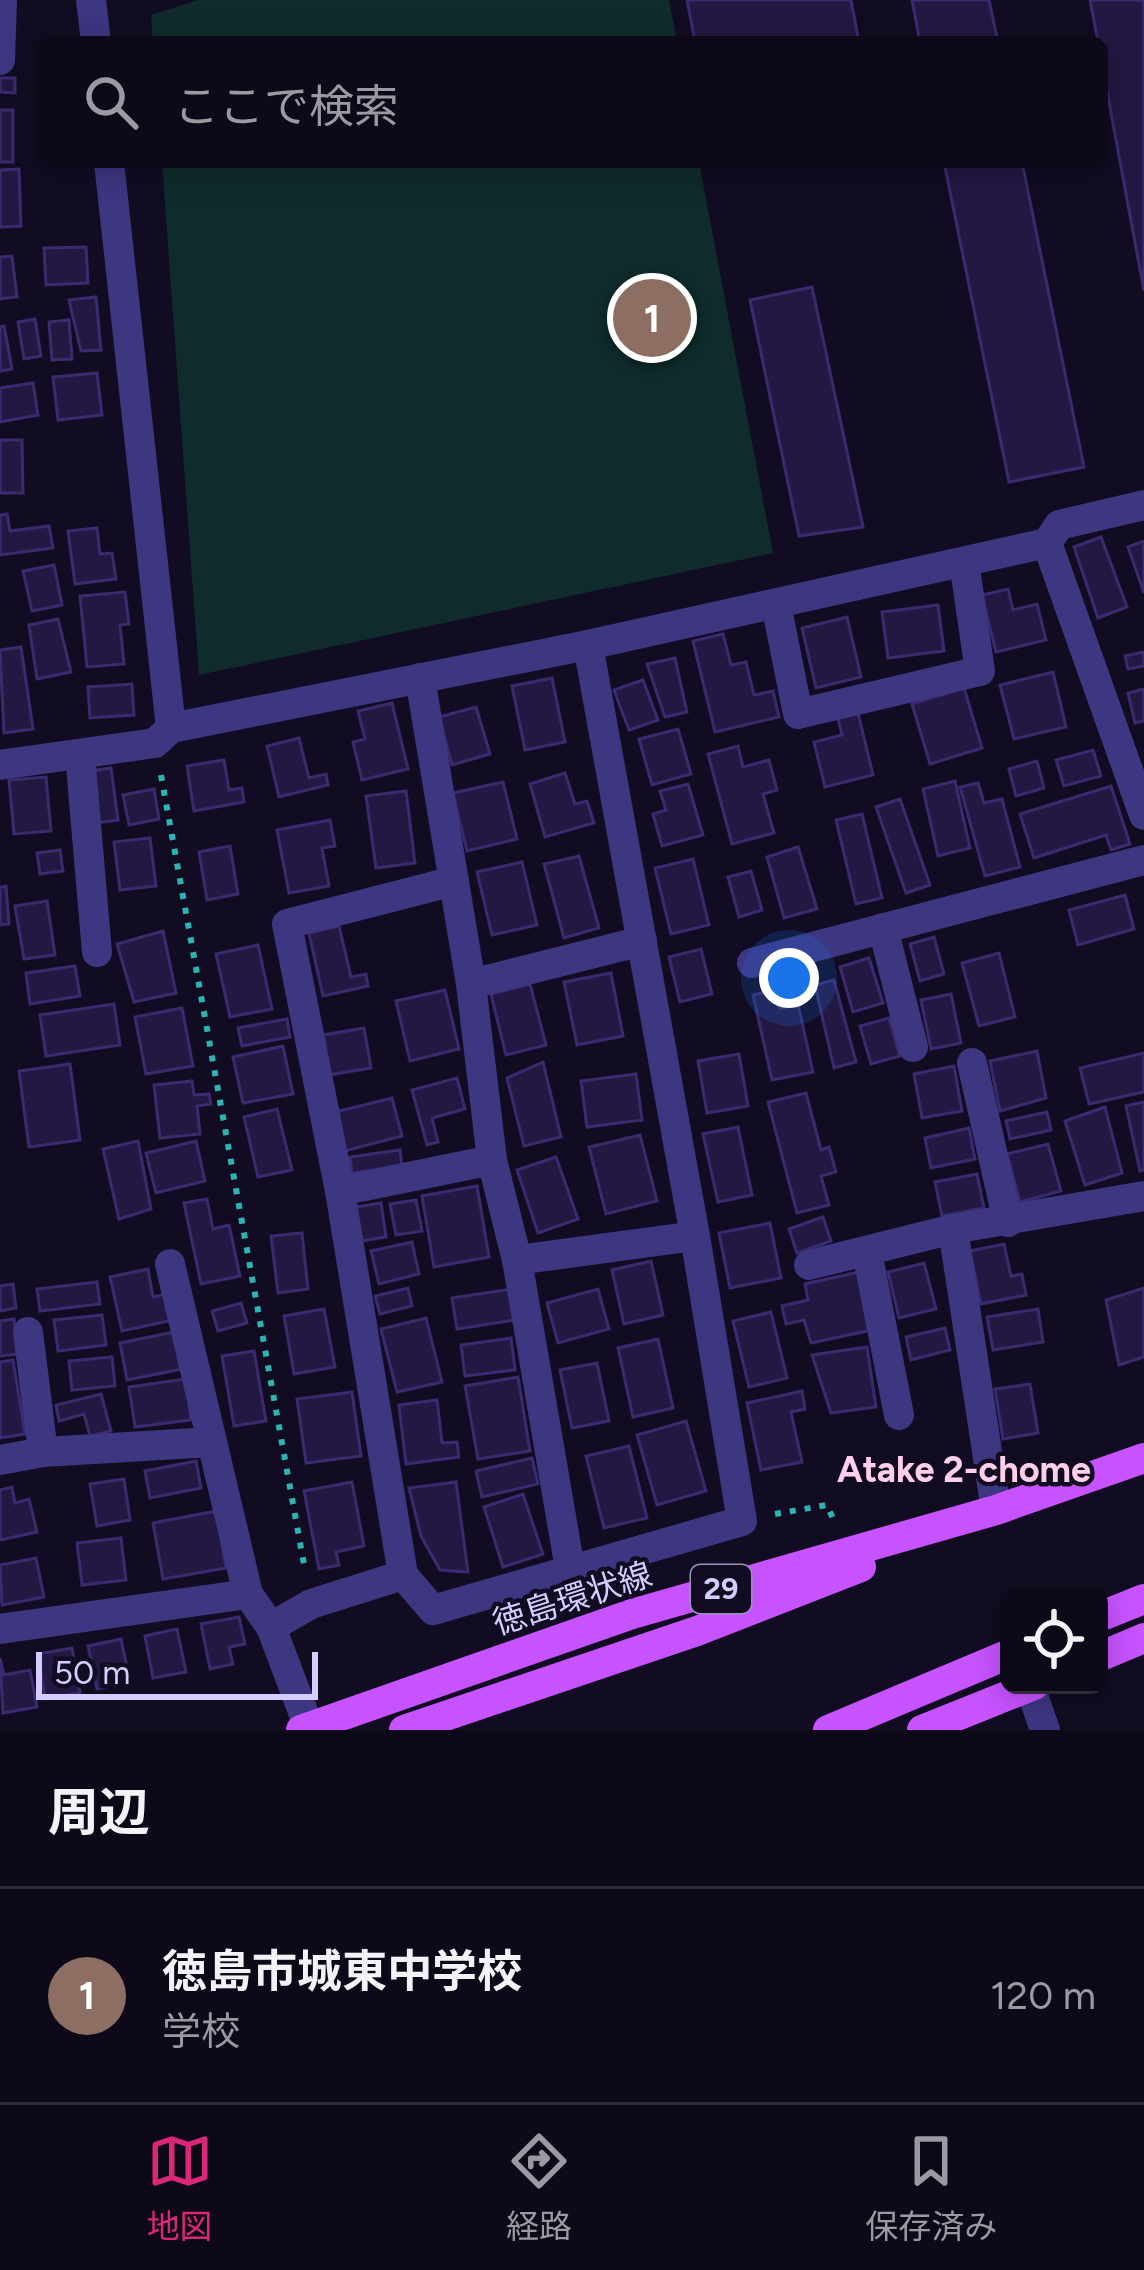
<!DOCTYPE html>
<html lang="ja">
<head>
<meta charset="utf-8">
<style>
	body { margin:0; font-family:Figtree,"Noto Sans JP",sans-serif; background:#161222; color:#f1f3f6 }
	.controls { position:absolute; right:36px; bottom:36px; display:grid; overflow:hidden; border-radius:18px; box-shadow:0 6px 30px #0003 }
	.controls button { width:108px; height:108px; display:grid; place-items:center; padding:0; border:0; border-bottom:3px solid #2d2a38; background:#0d0919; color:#f1f3f6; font:60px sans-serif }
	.scale { position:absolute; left:36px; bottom:30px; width:282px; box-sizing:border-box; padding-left:12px; border:6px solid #d5ccff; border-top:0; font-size:33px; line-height:42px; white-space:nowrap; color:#d5ccff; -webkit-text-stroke:9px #110c21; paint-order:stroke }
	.you { position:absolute; left:789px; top:978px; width:42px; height:42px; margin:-30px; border:9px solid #fff; border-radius:50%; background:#1a73e8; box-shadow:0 0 0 18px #1a73e833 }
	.badge { display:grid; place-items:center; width:78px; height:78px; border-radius:50%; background:#db2777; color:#fff; font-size:39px; font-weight:700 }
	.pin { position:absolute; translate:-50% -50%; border:6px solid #fff; box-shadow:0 3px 12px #0006 }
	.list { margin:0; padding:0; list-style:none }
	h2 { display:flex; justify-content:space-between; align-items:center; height:156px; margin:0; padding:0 48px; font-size:51px }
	h2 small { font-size:39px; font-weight:400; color:#9a9aa2 }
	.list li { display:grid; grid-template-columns:78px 1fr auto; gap:36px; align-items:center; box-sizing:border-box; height:216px; padding:0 48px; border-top:3px solid #2d2a38 }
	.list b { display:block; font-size:45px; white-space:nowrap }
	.list p { margin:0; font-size:39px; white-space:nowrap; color:#9a9aa2 }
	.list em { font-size:39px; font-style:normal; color:#9a9aa2 }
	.icon { flex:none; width:66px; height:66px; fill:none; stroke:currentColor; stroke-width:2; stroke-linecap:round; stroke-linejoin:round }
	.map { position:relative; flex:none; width:1144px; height:1730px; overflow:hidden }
	.search { position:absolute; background:#0d0919; box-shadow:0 6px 30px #0003; left:36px; right:36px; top:36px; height:132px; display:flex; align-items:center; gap:30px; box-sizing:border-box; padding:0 42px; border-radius:18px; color:#9a9aa2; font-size:45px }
	.sheet { height:372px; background:#0d0919 }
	nav { display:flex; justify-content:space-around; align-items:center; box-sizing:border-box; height:168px; border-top:3px solid #2d2a38; background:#0d0919; font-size:33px; color:#9a9aa2 }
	nav a { display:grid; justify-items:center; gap:6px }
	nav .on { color:#db2777 }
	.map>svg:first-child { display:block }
	.green { fill:#0f2b2b }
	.building { fill:#231842; stroke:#3b2a6f; stroke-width:3 }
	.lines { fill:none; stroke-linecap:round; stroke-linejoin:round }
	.path { stroke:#2bb4b3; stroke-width:6; stroke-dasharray:6 9; stroke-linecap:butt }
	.street { stroke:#3d3681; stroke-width:30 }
	.primary { stroke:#c753ff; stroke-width:30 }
	.labels { text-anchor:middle; stroke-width:9; stroke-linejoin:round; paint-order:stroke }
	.shield { fill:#110c21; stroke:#9a92bc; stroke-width:3 }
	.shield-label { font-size:30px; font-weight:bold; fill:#d5ccff }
	.street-label { font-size:33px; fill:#d5ccff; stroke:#110c21 }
	.neighbourhood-label { font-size:36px; font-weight:bold; fill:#ffceeb; stroke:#110c21 }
</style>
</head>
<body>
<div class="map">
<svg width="1144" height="1730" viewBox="0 0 1144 1730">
	<rect width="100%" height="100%" fill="#110c21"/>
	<g class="green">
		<path d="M 198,0 L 669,0 L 677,42 L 153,42 L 151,15 Z"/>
		<path d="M 162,162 L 699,162 L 773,553 L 199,675 Z"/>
	</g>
	<g class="building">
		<path d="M 687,0 L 851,0 L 859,42 L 695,42 Z"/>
		<path d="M 912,0 L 989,0 L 998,42 L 920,42 Z"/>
		<path d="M 1090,0 L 1144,0 L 1144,291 L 1102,64 L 1102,42 L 1098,42 Z"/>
		<path d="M 0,78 L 15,78 L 15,93 L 0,92 Z"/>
		<rect x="0" y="110" width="13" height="52"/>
		<path d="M 944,162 L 1022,162 L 1084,467 L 1009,482 Z"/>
		<path d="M 19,169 L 21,226 L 0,227 L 0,170 Z"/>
		<path d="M 86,247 L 88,283 L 46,285 L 44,248 Z"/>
		<path d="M 12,256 L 17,297 L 0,299 L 0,257 Z"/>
		<path d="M 812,287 L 863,527 L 799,536 L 750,300 Z"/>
		<path d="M 96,297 L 101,350 L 81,351 L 69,300 Z"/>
		<path d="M 35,319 L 41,356 L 24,359 L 18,322 Z"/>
		<path d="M 69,320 L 72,359 L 52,360 L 49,322 Z"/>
		<path d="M 4,326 L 12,369 L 0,371 L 0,327 Z"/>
		<path d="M 97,373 L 102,415 L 58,420 L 53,377 Z"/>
		<path d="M 33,383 L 38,415 L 0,422 L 0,388 Z"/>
		<path d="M 0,440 L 22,440 L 23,493 L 0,493 Z"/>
		<path d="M 7,514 L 10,531 L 49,526 L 53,548 L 0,555 L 0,515 Z"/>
		<path d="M 97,528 L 100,554 L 112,553 L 116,579 L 75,584 L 68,531 Z"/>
		<path d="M 1101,537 L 1127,607 L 1098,618 L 1074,547 Z"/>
		<path d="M 1144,541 L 1144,593 L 1128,547 Z"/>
		<path d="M 54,565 L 62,605 L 32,611 L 23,571 Z"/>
		<path d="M 1008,589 L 1013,610 L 1037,604 L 1046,640 L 996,652 L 982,595 Z"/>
		<path d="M 125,592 L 129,624 L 120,625 L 124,664 L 87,667 L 80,596 Z"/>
		<path d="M 938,605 L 944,651 L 888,658 L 882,612 Z"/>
		<path d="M 847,617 L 861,677 L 816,688 L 802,628 Z"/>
		<path d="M 58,619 L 71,672 L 37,679 L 29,625 Z"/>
		<path d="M 723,634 L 731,665 L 746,662 L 754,695 L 773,691 L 779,717 L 715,732 L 693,641 Z"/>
		<path d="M 21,647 L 33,729 L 4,733 L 0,650 Z"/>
		<path d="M 1144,652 L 1144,666 L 1128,669 L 1125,656 Z"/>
		<path d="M 675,658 L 687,712 L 665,717 L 647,664 Z"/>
		<path d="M 1053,672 L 1066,727 L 1014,739 L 1000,685 Z"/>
		<path d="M 552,678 L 565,742 L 525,750 L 512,686 Z"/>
		<path d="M 643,680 L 658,720 L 629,730 L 614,690 Z"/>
		<path d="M 132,684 L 134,715 L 90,718 L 88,687 Z"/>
		<path d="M 964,688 L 982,748 L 930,764 L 912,704 Z"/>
		<path d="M 1144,689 L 1144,721 L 1135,723 L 1128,693 Z"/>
		<path d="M 392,703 L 408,769 L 362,780 L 353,742 L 365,739 L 358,711 Z"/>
		<path d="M 476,707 L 490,754 L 452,765 L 439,717 Z"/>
		<path d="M 858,713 L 873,775 L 825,787 L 814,742 L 842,735 L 838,718 Z"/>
		<path d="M 678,729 L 691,774 L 652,785 L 639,739 Z"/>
		<path d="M 299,738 L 309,778 L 326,774 L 328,785 L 279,797 L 267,746 Z"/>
		<path d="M 738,746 L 743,767 L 769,760 L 777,790 L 763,794 L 774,833 L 732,844 L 708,754 Z"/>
		<path d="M 1093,750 L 1101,776 L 1064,786 L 1056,760 Z"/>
		<path d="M 224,760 L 229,790 L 242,788 L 244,802 L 194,811 L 187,766 Z"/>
		<path d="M 1037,761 L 1044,788 L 1016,796 L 1009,769 Z"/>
		<path d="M 111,768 L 118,820 L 96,823 L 89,771 Z"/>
		<path d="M 565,773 L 575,804 L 587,801 L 594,823 L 545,837 L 530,784 Z"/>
		<path d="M 46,777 L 51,831 L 14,834 L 9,780 Z"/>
		<path d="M 955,781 L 970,848 L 938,856 L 923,789 Z"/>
		<path d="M 503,782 L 517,839 L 467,851 L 453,793 Z"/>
		<path d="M 978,783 L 984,803 L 1002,799 L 1020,867 L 985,876 L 960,787 Z"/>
		<path d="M 688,784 L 703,835 L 662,846 L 653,814 L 666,810 L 660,791 Z"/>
		<path d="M 1111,786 L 1130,844 L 1111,850 L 1106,835 L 1034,858 L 1020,814 Z"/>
		<path d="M 154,789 L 159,819 L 129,825 L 123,795 Z"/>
		<path d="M 406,791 L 415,863 L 376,868 L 366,796 Z"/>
		<path d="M 900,799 L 930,885 L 906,893 L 876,807 Z"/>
		<path d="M 862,814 L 882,898 L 856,904 L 836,820 Z"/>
		<path d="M 330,820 L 335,846 L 322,848 L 329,886 L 289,893 L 277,830 Z"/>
		<path d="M 150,838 L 156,886 L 120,890 L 114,842 Z"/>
		<path d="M 230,846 L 238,894 L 207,900 L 199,852 Z"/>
		<path d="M 798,847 L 817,909 L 784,918 L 767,857 Z"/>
		<path d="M 60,850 L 63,871 L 40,874 L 37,853 Z"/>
		<path d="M 579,856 L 599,928 L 564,938 L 544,864 Z"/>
		<path d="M 693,859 L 709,925 L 671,934 L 655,868 Z"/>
		<path d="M 522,862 L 537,925 L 492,935 L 477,872 Z"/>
		<path d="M 751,871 L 762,910 L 739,917 L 728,877 Z"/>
		<path d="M 6,886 L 9,924 L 0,925 L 0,887 Z"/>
		<path d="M 1125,895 L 1134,929 L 1078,945 L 1069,910 Z"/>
		<path d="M 47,901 L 55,955 L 24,959 L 15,906 Z"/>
		<path d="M 339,926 L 351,977 L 366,974 L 368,986 L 323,996 L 309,933 Z"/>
		<path d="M 163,931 L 176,993 L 134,1002 L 117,944 Z"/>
		<path d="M 934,937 L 944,974 L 920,981 L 910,944 Z"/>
		<path d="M 258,945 L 272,1009 L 230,1017 L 216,954 Z"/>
		<path d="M 701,949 L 712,994 L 680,1002 L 669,957 Z"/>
		<path d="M 999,953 L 1015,1017 L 979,1026 L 962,963 Z"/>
		<path d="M 869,958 L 883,1003 L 853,1012 L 840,967 Z"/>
		<path d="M 75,966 L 80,996 L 30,1004 L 26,973 Z"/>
		<path d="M 611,973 L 623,1036 L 577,1045 L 564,982 Z"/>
		<path d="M 834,980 L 856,1062 L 834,1068 L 815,985 Z"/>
		<path d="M 530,984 L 546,1045 L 506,1055 L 491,994 Z"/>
		<path d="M 445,990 L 459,1049 L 410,1061 L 396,1001 Z"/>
		<path d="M 776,990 L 780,1009 L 798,1004 L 813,1072 L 772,1080 L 753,995 Z"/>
		<path d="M 951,994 L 961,1043 L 931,1049 L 921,1000 Z"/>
		<path d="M 114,1004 L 120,1045 L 46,1056 L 40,1015 Z"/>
		<path d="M 182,1008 L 193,1066 L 146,1074 L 135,1017 Z"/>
		<path d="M 889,1018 L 900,1056 L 871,1064 L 860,1026 Z"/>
		<path d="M 287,1019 L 290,1037 L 242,1046 L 238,1028 Z"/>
		<path d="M 364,1028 L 371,1068 L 329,1075 L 323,1035 Z"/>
		<path d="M 283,1046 L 293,1094 L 243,1103 L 233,1057 Z"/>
		<path d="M 1037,1051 L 1046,1098 L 1000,1111 L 990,1061 Z"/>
		<path d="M 1144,1053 L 1144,1092 L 1089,1104 L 1080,1068 Z"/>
		<path d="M 739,1054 L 748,1106 L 707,1113 L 698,1061 Z"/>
		<path d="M 543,1062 L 561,1137 L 524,1146 L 507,1078 Z"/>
		<path d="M 70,1064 L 80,1140 L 29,1147 L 19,1071 Z"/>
		<path d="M 954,1066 L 962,1111 L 922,1118 L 914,1074 Z"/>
		<path d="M 636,1074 L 642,1120 L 587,1127 L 581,1081 Z"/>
		<path d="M 457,1078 L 465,1109 L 432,1118 L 438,1142 L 427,1145 L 412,1090 Z"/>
		<path d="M 192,1081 L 194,1095 L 209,1094 L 211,1104 L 197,1106 L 200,1134 L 160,1138 L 154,1085 Z"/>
		<path d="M 806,1093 L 821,1150 L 829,1147 L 836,1172 L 821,1176 L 829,1205 L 797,1213 L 768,1102 Z"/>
		<path d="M 392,1098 L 402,1136 L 345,1151 L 335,1112 Z"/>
		<path d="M 1144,1102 L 1144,1170 L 1140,1171 L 1126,1106 Z"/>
		<path d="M 1105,1107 L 1122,1173 L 1085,1185 L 1065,1121 Z"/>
		<path d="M 277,1109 L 292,1170 L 258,1177 L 244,1117 Z"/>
		<path d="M 1047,1112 L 1051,1130 L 1010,1139 L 1006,1121 Z"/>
		<path d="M 738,1127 L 752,1195 L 718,1202 L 703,1134 Z"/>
		<path d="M 969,1128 L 975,1159 L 931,1168 L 925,1138 Z"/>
		<path d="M 640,1135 L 657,1201 L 606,1214 L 589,1147 Z"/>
		<path d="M 138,1141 L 151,1209 L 119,1219 L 103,1149 Z"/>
		<path d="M 196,1141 L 205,1181 L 156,1193 L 146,1153 Z"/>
		<path d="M 1048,1144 L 1061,1191 L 1020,1202 L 1007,1154 Z"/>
		<path d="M 400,1150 L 402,1166 L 352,1173 L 350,1157 Z"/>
		<path d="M 556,1157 L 578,1219 L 538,1233 L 517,1170 Z"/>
		<path d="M 977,1174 L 984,1208 L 942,1216 L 935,1182 Z"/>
		<path d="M 477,1186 L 489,1257 L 434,1267 L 422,1196 Z"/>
		<path d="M 207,1199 L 213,1229 L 229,1225 L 240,1276 L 201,1284 L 184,1203 Z"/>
		<path d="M 416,1200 L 422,1231 L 396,1235 L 390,1204 Z"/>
		<path d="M 381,1203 L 386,1237 L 361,1241 L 356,1207 Z"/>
		<path d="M 823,1217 L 831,1241 L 797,1253 L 789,1229 Z"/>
		<path d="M 770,1223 L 781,1278 L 730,1288 L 719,1233 Z"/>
		<path d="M 302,1233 L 308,1289 L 278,1293 L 271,1236 Z"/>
		<path d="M 412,1242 L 419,1274 L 379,1284 L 371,1251 Z"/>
		<path d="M 1004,1244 L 1011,1276 L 1022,1274 L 1026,1295 L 981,1304 L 970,1251 Z"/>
		<path d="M 651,1261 L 663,1315 L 624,1324 L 612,1270 Z"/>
		<path d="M 924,1263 L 936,1309 L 899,1318 L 888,1272 Z"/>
		<path d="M 148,1269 L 153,1297 L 167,1294 L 173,1320 L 122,1331 L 110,1277 Z"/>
		<path d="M 859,1272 L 872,1330 L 811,1343 L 804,1320 L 786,1324 L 782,1306 L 808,1300 L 805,1284 Z"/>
		<path d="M 97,1282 L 100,1304 L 40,1311 L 37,1289 Z"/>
		<path d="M 13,1284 L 16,1308 L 0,1311 L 0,1286 Z"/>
		<path d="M 408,1288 L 412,1306 L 380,1314 L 375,1296 Z"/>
		<path d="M 1144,1288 L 1144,1357 L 1119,1365 L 1106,1300 Z"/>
		<path d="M 511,1289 L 515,1320 L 457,1329 L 452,1298 Z"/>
		<path d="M 598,1289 L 609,1329 L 558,1343 L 547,1303 Z"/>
		<path d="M 241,1303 L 247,1323 L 218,1331 L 212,1311 Z"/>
		<path d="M 324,1309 L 335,1367 L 294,1374 L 284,1316 Z"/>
		<path d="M 1038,1309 L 1043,1342 L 993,1350 L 987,1317 Z"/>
		<path d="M 771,1312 L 787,1378 L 749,1387 L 733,1321 Z"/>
		<path d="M 102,1315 L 106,1345 L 58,1351 L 54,1320 Z"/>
		<path d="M 426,1318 L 442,1382 L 397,1392 L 381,1329 Z"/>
		<path d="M 14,1319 L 19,1354 L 0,1356 L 0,1321 Z"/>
		<path d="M 945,1328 L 950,1350 L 911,1360 L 906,1337 Z"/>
		<path d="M 174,1332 L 182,1369 L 127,1380 L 120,1343 Z"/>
		<path d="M 511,1338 L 515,1370 L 465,1376 L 461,1345 Z"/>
		<path d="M 658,1339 L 673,1408 L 633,1417 L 618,1348 Z"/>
		<path d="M 867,1347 L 876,1407 L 831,1413 L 812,1355 Z"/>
		<path d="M 254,1351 L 266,1421 L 234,1426 L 222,1356 Z"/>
		<path d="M 112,1357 L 115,1386 L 72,1390 L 69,1361 Z"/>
		<path d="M 13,1360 L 25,1434 L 0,1438 L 0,1362 Z"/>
		<path d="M 597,1363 L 609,1421 L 572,1428 L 560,1370 Z"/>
		<path d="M 518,1377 L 530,1451 L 478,1459 L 465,1386 Z"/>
		<path d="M 186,1379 L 191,1420 L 135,1427 L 129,1387 Z"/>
		<path d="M 1030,1384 L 1038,1433 L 1003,1439 L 995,1389 Z"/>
		<path d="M 802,1391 L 805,1409 L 791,1412 L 802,1462 L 761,1470 L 747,1403 Z"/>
		<path d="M 352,1392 L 361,1456 L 306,1463 L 297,1399 Z"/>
		<path d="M 101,1394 L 111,1431 L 90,1436 L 84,1414 L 59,1421 L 56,1405 Z"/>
		<path d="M 437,1400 L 442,1443 L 457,1442 L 459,1457 L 406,1464 L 399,1405 Z"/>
		<path d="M 686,1421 L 706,1491 L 657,1505 L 637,1435 Z"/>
		<path d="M 629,1446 L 647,1518 L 604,1528 L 586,1456 Z"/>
		<path d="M 532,1458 L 538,1484 L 482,1497 L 476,1471 Z"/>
		<path d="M 196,1461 L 201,1488 L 150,1498 L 145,1471 Z"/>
		<path d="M 124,1479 L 130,1520 L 97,1526 L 90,1484 Z"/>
		<path d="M 352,1482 L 364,1546 L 336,1552 L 339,1565 L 319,1569 L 304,1491 Z"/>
		<path d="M 456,1482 L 468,1572 L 440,1570 L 421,1536 L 409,1488 Z"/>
		<path d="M 12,1487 L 15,1503 L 29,1499 L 37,1532 L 0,1540 L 0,1490 Z"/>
		<path d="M 523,1494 L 543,1554 L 503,1567 L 484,1507 Z"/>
		<path d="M 216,1511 L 226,1568 L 163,1579 L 153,1523 Z"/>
		<path d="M 121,1538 L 126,1580 L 82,1585 L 77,1543 Z"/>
		<path d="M 36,1558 L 44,1597 L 2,1605 L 0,1565 Z"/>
		<path d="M 239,1617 L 245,1644 L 229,1647 L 233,1664 L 210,1669 L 201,1624 Z"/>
		<path d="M 177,1629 L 186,1672 L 153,1678 L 145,1636 Z"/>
		<path d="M 121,1639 L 130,1682 L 97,1689 L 88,1646 Z"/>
		<path d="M 72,1648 L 80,1693 L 45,1699 L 38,1654 Z"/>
		<path d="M 0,1658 L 4,1675 L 30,1670 L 37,1707 L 3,1713 Z"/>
	</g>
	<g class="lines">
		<g class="path">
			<path d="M 161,775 L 305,1570"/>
			<path d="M 775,1514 L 827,1505 L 834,1521"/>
		</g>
		<g class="street">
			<path d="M 91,0 L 96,42"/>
			<path d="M 0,60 L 2,0"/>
			<path d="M 109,162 L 171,728 L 588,645 L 1047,543"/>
			<path d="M 1144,505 L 1059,525 L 1047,543 L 1144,815"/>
			<path d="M 776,604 L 798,714 L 980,671 L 964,562"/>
			<path d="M 420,678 L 471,984 L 492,1160 L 517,1260 L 570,1569"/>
			<path d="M 80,755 L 97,952"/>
			<path d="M 0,765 L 155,743 L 171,728"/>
			<path d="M 454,881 L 287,924 L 340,1191 L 403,1575 L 433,1610 L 742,1521 L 695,1236 L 588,645"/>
			<path d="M 883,928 L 913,1047"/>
			<path d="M 752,963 L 1144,860"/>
			<path d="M 471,984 L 642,941"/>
			<path d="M 972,1063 L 1008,1222"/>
			<path d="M 340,1191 L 492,1160"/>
			<path d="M 953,1229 L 996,1510"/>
			<path d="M 867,1252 L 899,1415"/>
			<path d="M 517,1260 L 695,1236"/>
			<path d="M 170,1264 L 248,1594 L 271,1627"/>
			<path d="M 809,1265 L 953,1229 L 1144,1196"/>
			<path d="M 28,1332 L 43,1452"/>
			<path d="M 0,1460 L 43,1452 L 212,1442"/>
			<path d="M 0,1629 L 248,1594"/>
			<path d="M 1030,1687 L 1045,1730"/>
			<path d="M 310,1730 L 271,1627 L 311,1604 L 403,1575"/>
		</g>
		<g class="primary">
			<path d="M 1099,1617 L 1144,1599"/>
			<path d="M 1099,1657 L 1144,1638"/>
			<path d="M 301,1730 L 632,1614 L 996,1510 L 1144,1458"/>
			<path d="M 404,1730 L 697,1631 L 861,1567"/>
			<path d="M 828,1730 L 1009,1654"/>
			<path d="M 922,1730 L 1034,1685"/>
		</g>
	</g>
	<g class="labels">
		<rect class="shield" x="691" y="1565" width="60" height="48" rx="9"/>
		<g class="shield-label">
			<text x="721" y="1599">29</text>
		</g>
		<g class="street-label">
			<text transform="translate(572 1598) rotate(-18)" y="12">徳島環状線</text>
		</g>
		<g class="neighbourhood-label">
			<text x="964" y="1482">Atake 2-chome</text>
		</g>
	</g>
</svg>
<div class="controls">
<button><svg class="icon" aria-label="locate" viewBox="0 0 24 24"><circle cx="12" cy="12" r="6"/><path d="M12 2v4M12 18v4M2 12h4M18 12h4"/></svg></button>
</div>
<div class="scale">50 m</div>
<div class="you"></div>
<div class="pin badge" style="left:652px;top:318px;background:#8d6e63">1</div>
<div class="search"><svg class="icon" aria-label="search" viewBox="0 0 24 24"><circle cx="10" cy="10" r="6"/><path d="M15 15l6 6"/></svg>ここで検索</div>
</div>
<section class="sheet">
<h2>周辺<small></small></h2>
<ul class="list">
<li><span class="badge" style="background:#8d6e63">1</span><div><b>徳島市城東中学校</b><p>学校</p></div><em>120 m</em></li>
</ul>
</section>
<nav>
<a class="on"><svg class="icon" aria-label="map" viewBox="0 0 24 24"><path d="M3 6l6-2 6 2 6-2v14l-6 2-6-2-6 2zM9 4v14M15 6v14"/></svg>地図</a>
<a><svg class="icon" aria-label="directions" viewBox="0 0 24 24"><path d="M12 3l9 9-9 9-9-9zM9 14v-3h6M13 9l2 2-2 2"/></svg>経路</a>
<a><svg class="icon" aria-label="saved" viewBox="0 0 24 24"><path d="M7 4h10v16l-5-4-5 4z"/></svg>保存済み</a>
</nav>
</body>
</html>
